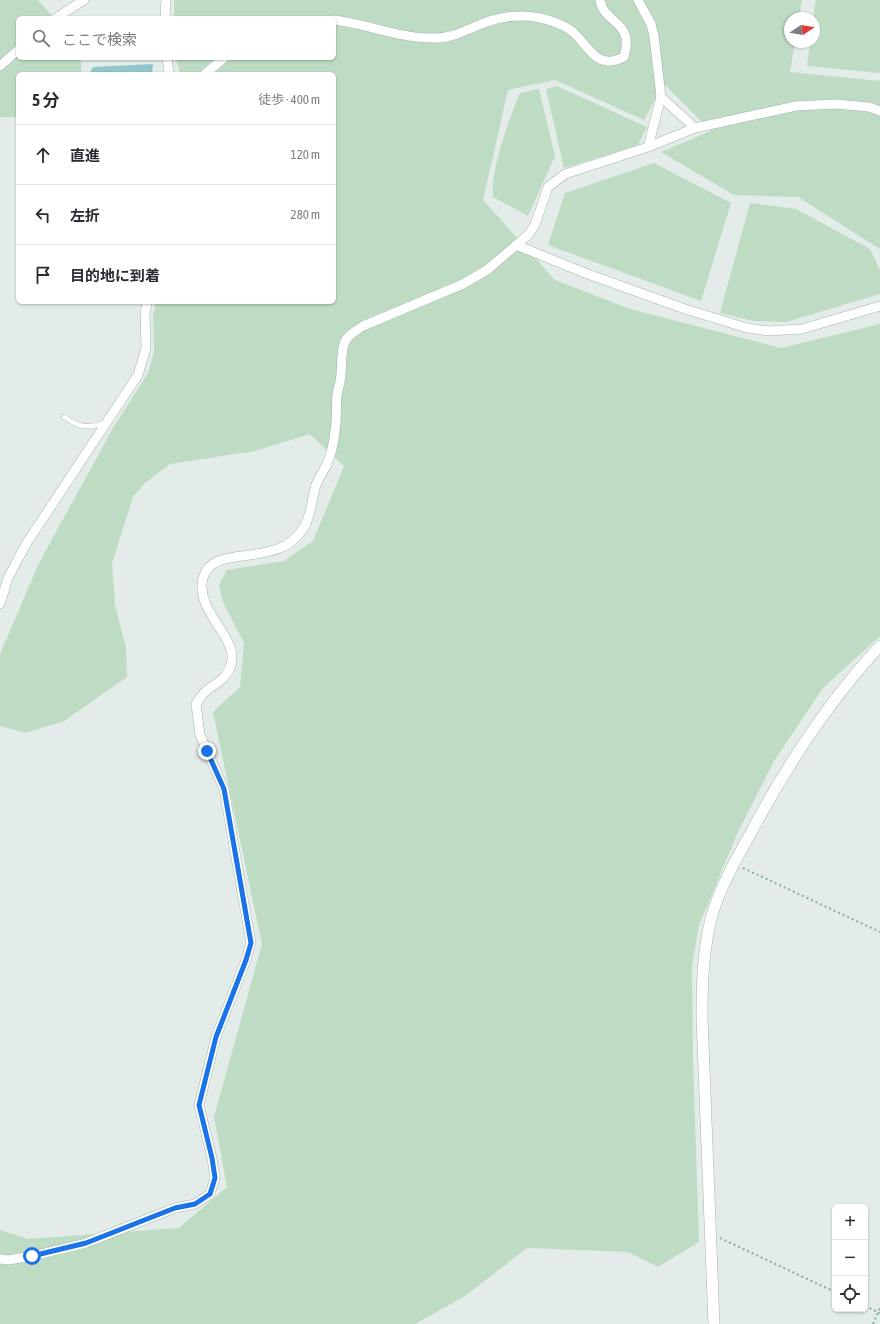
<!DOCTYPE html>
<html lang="ja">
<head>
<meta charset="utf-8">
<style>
	body { margin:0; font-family:"Asap Condensed","Noto Sans JP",sans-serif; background:#f7f7f7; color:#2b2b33 }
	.controls { position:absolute; right:12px; bottom:12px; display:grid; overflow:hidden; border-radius:6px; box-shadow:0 1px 3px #0004 }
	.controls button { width:36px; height:36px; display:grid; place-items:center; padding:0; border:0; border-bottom:1px solid #e1e1e2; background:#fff; color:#2b2b33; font:20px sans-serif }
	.compass { position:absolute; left:784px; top:12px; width:36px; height:36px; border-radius:50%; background:#fff; box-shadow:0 1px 3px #0004; rotate:78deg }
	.stop { position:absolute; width:12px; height:12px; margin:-9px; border:3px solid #1a73e8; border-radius:50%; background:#fff }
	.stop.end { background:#1a73e8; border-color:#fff; box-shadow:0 1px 4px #0008 }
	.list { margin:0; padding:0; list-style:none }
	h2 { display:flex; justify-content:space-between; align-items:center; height:52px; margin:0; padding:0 16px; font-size:17px }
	h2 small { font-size:13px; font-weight:400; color:#7c7c81 }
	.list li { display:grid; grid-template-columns:26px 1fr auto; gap:12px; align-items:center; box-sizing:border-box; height:60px; padding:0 16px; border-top:1px solid #e1e1e2 }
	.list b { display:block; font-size:15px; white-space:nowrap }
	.list em { font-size:13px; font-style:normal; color:#7c7c81 }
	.icon { flex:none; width:22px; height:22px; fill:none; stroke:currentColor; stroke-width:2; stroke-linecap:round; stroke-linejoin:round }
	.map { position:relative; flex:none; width:880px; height:1324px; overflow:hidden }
	.search { position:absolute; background:#fff; box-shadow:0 1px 3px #0004; left:16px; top:16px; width:320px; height:44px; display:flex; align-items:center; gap:10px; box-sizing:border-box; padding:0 14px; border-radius:6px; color:#7c7c81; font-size:15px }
	.panel { position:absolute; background:#fff; box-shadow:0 1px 3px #0004; left:16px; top:72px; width:320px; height:232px; border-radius:6px }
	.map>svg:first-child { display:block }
	.green { fill:#bedbc4 }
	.water { fill:#90c6cc }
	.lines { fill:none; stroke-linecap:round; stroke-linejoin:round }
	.service-casing { stroke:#a6b4ae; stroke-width:5.5 }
	.minor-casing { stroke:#a6b4ae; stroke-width:10 }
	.tertiary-casing { stroke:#a6b4ae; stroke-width:12 }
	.path { stroke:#87ad9f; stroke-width:2; stroke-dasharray:2 3; stroke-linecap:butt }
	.service { stroke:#fff; stroke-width:4.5 }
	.minor { stroke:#fff; stroke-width:9 }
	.tertiary { stroke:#fff; stroke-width:11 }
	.route { stroke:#1a73e8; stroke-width:5 }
</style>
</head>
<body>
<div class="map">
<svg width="880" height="1324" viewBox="0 0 880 1324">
	<rect width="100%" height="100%" fill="#e3ece8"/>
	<g class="green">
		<path d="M 0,0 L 38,0 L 54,18 L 18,18 L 18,58 L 81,58 L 81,74 L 18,74 L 18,117 L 0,117 Z"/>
		<path d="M 174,0 L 802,0 L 799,18 L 790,18 L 790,42 L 795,42 L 790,72 L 880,81 L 880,249 L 798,197 L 734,195 L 661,152 L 711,131 L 664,84 L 644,120 L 555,80 L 508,90 L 483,200 L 555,280 L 630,309 L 781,348 L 880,324 L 880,636 L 823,688 L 774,761 L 738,832 L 699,925 L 692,966 L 693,1061 L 699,1242 L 658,1267 L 628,1252 L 527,1248 L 465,1296 L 415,1324 L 0,1324 L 0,1230 L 28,1239 L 179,1228 L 227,1187 L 214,1117 L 262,944 L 213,712 L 240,687 L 244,643 L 223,602 L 219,585 L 227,570 L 284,561 L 313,541 L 344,466 L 310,434 L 255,451 L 170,464 L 145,483 L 133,497 L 112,563 L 115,605 L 126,648 L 127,677 L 64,721 L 26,733 L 0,726 L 0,655 L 3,647 L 39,563 L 113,428 L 148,373 L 154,351 L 153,315 L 156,302 L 334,302 L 334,74 L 180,74 L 176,58 L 334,58 L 334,18 L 174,18 Z"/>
		<path d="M 816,0 L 880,0 L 880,73 L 807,66 L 810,42 L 814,42 L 813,18 Z"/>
		<path d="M 557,86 L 647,127 L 638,145 L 564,168 L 546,89 Z"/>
		<path d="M 539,89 L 555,156 L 528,216 L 493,197 C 490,171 509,119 520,93 Z"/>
		<path d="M 654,163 L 731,203 L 701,301 L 548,245 L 565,193 Z"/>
		<path d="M 750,203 L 796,209 L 870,249 L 880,270 L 880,294 L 786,322 L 753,321 L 720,313 Z"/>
	</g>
	<path class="water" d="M 153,64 L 152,74 L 89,74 L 93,67 Z"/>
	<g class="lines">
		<defs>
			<path id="service" d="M 64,417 C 80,427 86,429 104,423"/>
			<g id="minor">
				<path d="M 638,0 L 651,24 L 654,36 L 661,97 L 648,147"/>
				<path d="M 56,18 L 84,0"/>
				<path d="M 165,18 L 166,0"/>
				<path d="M 334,20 C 368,24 401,39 435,38 C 453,38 468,29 484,23 C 508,14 530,13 554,22 C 561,25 567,27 573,32 C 590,47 596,71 624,57 C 635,20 604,25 600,0"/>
				<path d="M 167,58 L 169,74"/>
				<path d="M 0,66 L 18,50"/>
				<path d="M 205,74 L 224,58"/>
				<path d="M 661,97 L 695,128"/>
				<path d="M 516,245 L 585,273 L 685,309 L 747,328 L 768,331 L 802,329 L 880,306"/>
				<path d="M 0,604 L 8,578 L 26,544 L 138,375 L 146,348 L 145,315 L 147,302"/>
				<path d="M 0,1259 L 8,1260 L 32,1256 L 86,1243 L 175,1208 L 195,1204 L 210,1194 L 215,1178 L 212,1158 L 199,1105 L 216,1037 L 246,960 L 251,943 L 224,789 L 200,735 L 196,704 C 199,700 201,695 205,692 C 214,683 222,683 229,670 C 245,640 194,614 203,578 C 213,540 283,573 306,523 C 312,511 312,497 316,485 C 319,477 324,471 327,464 C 331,454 334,442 335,431 C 337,419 336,407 337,395 C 338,388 341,381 341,374 C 342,364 341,354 344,344 C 346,336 357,330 363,326 L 463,284 L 487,270 L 528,235 L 535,225 L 548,187 L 565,174 L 648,147 L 695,128 L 796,106 L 836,104 L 869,107 L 880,111"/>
			</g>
			<path id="tertiary" d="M 714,1324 L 702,1018 C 702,983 703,949 712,915 C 720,888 734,863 748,838 C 784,770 827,703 880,646"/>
		</defs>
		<use href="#service" class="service-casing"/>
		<use href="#minor" class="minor-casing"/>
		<use href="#tertiary" class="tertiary-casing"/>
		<g class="path">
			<path d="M 743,868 L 880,932"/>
			<path d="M 720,1238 L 835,1292"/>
			<path d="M 865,1306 L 880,1313"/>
			<path d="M 873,1324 L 880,1308"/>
		</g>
		<use href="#service" class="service"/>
		<use href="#minor" class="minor"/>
		<use href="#tertiary" class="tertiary"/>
	</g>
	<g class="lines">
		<path class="route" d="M 32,1256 L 86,1243 L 175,1208 L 195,1204 L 210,1194 L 215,1178 L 212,1158 L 199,1105 L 216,1037 L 246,960 L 251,943 L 224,789 L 207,751"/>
	</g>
</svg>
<div class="controls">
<button>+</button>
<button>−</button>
<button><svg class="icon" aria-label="locate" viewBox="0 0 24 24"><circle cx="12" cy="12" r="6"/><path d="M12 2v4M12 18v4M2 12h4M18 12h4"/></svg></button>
</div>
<svg class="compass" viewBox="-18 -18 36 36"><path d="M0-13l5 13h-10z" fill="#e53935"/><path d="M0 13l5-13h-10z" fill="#7c7c81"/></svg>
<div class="stop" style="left:32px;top:1256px"></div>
<div class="stop end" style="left:207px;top:751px"></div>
<div class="search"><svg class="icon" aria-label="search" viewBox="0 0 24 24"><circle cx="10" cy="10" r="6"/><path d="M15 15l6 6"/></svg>ここで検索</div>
<section class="panel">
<h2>5 分<small>徒歩 · 400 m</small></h2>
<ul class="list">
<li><svg class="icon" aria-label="ahead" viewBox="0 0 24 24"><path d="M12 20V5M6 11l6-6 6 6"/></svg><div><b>直進</b></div><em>120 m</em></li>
<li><svg class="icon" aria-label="left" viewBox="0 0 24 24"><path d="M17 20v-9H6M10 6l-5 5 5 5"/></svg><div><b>左折</b></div><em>280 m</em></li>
<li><svg class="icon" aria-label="arrive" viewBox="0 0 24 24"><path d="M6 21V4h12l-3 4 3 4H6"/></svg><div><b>目的地に到着</b></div></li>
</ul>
</section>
</div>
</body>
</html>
